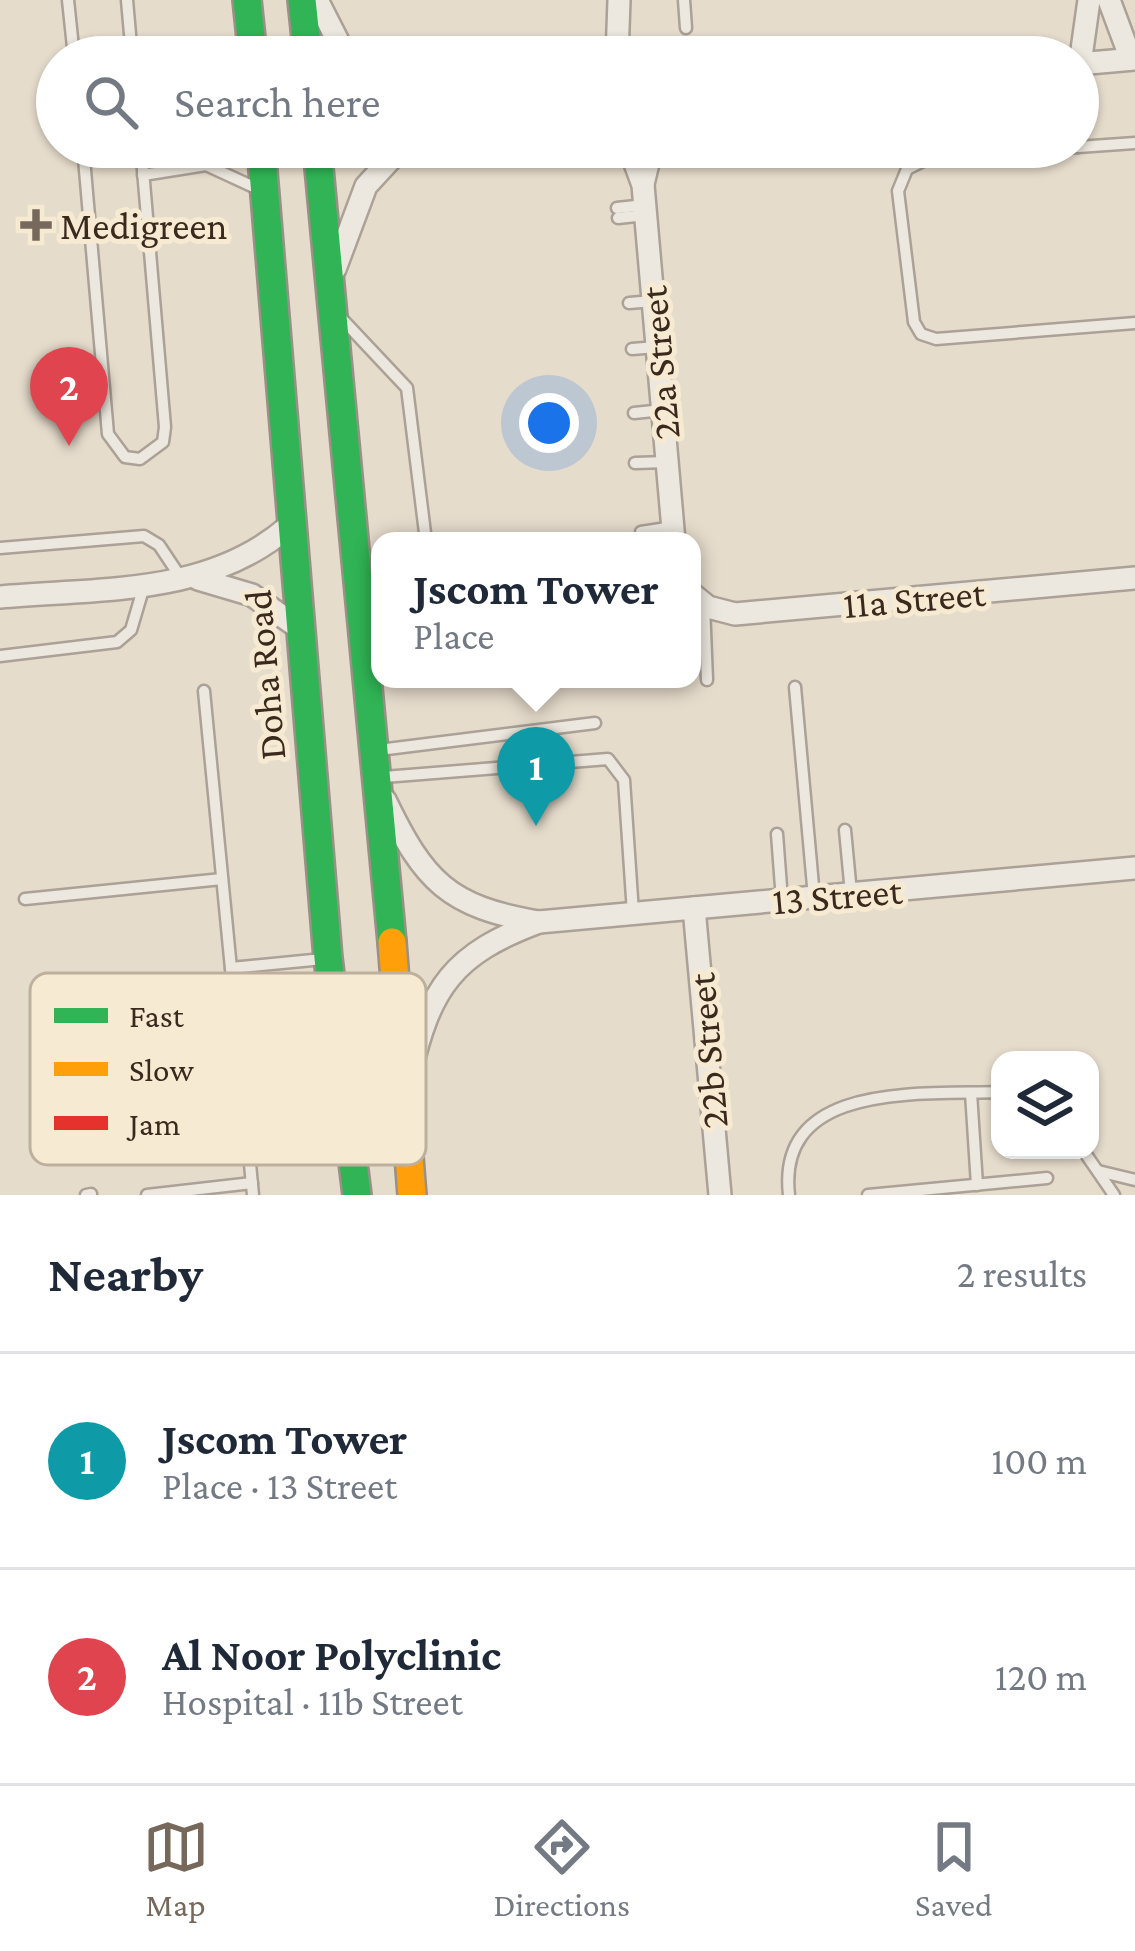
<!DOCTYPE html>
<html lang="en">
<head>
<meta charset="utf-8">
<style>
	body { margin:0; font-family:"Crimson Pro",serif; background:#f2f2f3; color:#1f2937 }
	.controls { position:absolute; right:36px; bottom:36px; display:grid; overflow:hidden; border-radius:24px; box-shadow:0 3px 9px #0004 }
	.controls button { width:108px; height:108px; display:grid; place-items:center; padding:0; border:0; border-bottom:3px solid #e0e1e3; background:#fff; color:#1f2937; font:60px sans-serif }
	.you { position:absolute; left:549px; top:423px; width:42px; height:42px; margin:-30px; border:9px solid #fff; border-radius:50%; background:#1a73e8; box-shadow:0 0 0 18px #1a73e833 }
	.badge { display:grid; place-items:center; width:78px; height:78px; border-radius:50%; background:#76685a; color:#fff; font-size:39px; font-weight:700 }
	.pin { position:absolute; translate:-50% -99px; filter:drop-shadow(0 3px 6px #0008) }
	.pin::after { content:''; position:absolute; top:63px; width:42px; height:36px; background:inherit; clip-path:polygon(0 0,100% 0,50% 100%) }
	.popup { position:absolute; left:371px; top:532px; width:330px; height:156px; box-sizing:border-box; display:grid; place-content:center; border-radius:24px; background:#fff; filter:drop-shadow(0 3px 9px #0005); font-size:39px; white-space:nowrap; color:#747a83 }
	.popup b { font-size:45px; color:#1f2937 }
	.popup::after { content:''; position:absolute; left:50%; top:100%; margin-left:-24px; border:24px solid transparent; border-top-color:#fff }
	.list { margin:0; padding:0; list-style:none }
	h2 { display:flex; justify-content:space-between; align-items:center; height:156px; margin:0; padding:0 48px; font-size:51px }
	h2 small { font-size:39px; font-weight:400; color:#747a83 }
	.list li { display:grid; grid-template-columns:78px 1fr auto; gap:36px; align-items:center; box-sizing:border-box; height:216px; padding:0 48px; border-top:3px solid #e0e1e3 }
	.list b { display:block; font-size:45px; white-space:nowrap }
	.list p { margin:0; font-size:39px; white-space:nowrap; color:#747a83 }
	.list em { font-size:39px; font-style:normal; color:#747a83 }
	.icon { flex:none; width:66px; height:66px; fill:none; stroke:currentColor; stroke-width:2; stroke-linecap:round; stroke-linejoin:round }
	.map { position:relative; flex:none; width:1135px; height:1195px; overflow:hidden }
	.search { position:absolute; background:#fff; box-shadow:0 3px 9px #0004; left:36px; right:36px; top:36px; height:132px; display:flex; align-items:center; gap:30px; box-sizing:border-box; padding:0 42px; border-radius:66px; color:#747a83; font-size:45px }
	.sheet { height:588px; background:#fff }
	nav { display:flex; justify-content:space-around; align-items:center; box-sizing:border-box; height:168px; border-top:3px solid #e0e1e3; background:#fff; font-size:33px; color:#747a83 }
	nav a { display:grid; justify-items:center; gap:6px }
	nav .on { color:#76685a }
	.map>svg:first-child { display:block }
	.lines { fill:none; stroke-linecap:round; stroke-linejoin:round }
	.lane-casing { stroke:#aba196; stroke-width:15 }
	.street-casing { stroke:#aba196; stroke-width:26 }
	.fast-casing { stroke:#9a9186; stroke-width:32 }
	.slow-casing { stroke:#9a9186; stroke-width:32 }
	.lane { stroke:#ede8df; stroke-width:10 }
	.street { stroke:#ede8df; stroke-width:21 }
	.fast { stroke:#30b455; stroke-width:27 }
	.slow { stroke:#ff9f0a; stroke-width:27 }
	.poi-dot { fill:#76685a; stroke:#f7ead2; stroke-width:4.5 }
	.labels { text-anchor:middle; stroke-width:10; stroke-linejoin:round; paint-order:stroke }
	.poi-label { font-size:39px; fill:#3a291d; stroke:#f7ead2; text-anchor:start }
	.street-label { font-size:39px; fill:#3a291d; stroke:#f7ead2 }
	.key { fill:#f7ead2; stroke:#beb09c; stroke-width:3 }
	.key-label { font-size:33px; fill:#3a291d }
</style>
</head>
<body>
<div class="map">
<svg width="1135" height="1195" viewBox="0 0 1135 1195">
	<rect width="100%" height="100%" fill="#e6dccc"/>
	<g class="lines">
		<defs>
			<g id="lane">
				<path d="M 68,0 L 74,57"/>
				<path d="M 127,0 L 132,57"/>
				<path d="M 684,0 L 686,28"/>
				<path d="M 83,147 L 108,434 L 125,457 L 140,459 L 163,442 L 165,427 L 141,147"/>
				<path d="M 1078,147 L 929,158 L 907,169 L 898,191 L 914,322 L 921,334 L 936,339 L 1135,323"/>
				<path d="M 1078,147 L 1135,143"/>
				<path d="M 206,165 L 258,189"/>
				<path d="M 143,175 L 206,165 L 236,147"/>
				<path d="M 617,208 L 645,205"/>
				<path d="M 618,218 L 645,215"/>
				<path d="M 629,303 L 654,301"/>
				<path d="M 343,320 L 407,388 L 426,541"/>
				<path d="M 632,349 L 657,347"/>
				<path d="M 634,413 L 663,410"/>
				<path d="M 635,463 L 667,462"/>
				<path d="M 641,532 L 673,527"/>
				<path d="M 0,548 L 144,536 L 159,545 L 181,578"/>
				<path d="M 704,605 L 707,680"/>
				<path d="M 0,656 L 117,642 L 131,630 L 144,586"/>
				<path d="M 795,687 L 814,897"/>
				<path d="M 204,691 L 253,1195"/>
				<path d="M 379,750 L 595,723"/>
				<path d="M 384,777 L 608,759 L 624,780 L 633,913"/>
				<path d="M 845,830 L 851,893"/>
				<path d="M 777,834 L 782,900"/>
				<path d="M 25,899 L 222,879"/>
				<path d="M 231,968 L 323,959"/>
				<path d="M 195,1021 L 236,1019"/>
				<path d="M 971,1093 L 977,1185"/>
				<path d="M 1083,1150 L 1114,1195"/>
				<path d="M 1098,1171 L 1135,1180"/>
				<path d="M 86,1195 L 91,1194"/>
				<path d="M 147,1195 L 252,1183"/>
				<path d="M 789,1195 C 776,1080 925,1095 1000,1092"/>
				<path d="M 868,1195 L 1047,1178"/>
			</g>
			<g id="street">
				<path d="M 317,0 L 346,57"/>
				<path d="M 1109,0 L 1131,59"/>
				<path d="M 617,57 L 619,0"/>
				<path d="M 1078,64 L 1135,59"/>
				<path d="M 1080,64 L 1089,0"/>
				<path d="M 629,147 L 643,185 L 674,541"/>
				<path d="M 643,184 L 652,147"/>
				<path d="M 335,269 L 366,186 L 402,147"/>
				<path d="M 198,579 L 252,595 L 299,628"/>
				<path d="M 692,594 L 708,607 L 735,614 L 1135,578"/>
				<path d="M 0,597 C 101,588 209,596 289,526"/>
				<path d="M 385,800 C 424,881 448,907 539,922 L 1135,868"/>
				<path d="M 694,908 L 720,1195"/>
				<path d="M 410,1075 C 430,987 453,954 539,922"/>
			</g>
			<g id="fast">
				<path d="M 247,0 L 253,57"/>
				<path d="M 302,0 L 308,57"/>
				<path d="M 261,147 L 328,958 L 357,1195"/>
				<path d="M 317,147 L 392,942"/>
			</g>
			<path id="slow" d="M 392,942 L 412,1195"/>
		</defs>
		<use href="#lane" class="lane-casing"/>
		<use href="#street" class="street-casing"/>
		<use href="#fast" class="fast-casing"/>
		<use href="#slow" class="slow-casing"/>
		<use href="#lane" class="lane"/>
		<use href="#street" class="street"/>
		<use href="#fast" class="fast"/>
		<use href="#slow" class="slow"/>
	</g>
	<path class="poi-dot" d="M30 207h12v12h12v12h-12v12h-12v-12h-12v-12h12z"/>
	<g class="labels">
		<g class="poi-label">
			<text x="60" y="239">Medigreen</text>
		</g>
		<g class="street-label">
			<text transform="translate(659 363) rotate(-95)" y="14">22a Street</text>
			<text transform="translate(914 598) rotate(-5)" y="14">11a Street</text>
			<text transform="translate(264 675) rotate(-95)" y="14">Doha Road</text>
			<text transform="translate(837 895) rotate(-5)" y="14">13 Street</text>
			<text transform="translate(707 1051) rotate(-95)" y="14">22b Street</text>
		</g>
	</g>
	<rect x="30" y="973" width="396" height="192" rx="18" class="key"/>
	<rect x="54" y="1008" width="54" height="15" fill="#30b455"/>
	<rect x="54" y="1062" width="54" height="14" fill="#ff9f0a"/>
	<rect x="54" y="1116" width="54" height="14" fill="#e5322d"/>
	<g class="key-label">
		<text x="129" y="1027">Fast</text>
		<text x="129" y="1081">Slow</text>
		<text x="129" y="1135">Jam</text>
	</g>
</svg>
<div class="controls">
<button><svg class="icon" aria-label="layers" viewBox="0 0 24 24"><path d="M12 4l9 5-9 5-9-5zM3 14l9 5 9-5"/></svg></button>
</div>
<div class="you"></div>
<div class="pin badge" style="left:536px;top:826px;background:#0f9aa8">1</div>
<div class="popup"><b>Jscom Tower</b>Place</div>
<div class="pin badge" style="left:69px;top:446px;background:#e0444e">2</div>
<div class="search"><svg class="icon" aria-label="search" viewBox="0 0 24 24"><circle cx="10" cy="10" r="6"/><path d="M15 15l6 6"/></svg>Search here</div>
</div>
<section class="sheet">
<h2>Nearby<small>2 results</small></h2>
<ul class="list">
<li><span class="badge" style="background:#0f9aa8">1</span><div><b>Jscom Tower</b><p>Place · 13 Street</p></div><em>100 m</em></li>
<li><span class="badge" style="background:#e0444e">2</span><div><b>Al Noor Polyclinic</b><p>Hospital · 11b Street</p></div><em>120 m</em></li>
</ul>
</section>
<nav>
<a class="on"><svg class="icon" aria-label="map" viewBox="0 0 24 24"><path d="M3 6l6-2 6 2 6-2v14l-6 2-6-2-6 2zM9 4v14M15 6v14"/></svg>Map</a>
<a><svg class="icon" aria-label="directions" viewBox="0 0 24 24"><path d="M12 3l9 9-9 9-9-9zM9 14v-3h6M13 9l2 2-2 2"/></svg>Directions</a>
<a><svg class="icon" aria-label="saved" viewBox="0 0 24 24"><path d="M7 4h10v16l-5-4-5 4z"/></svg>Saved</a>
</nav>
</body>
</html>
